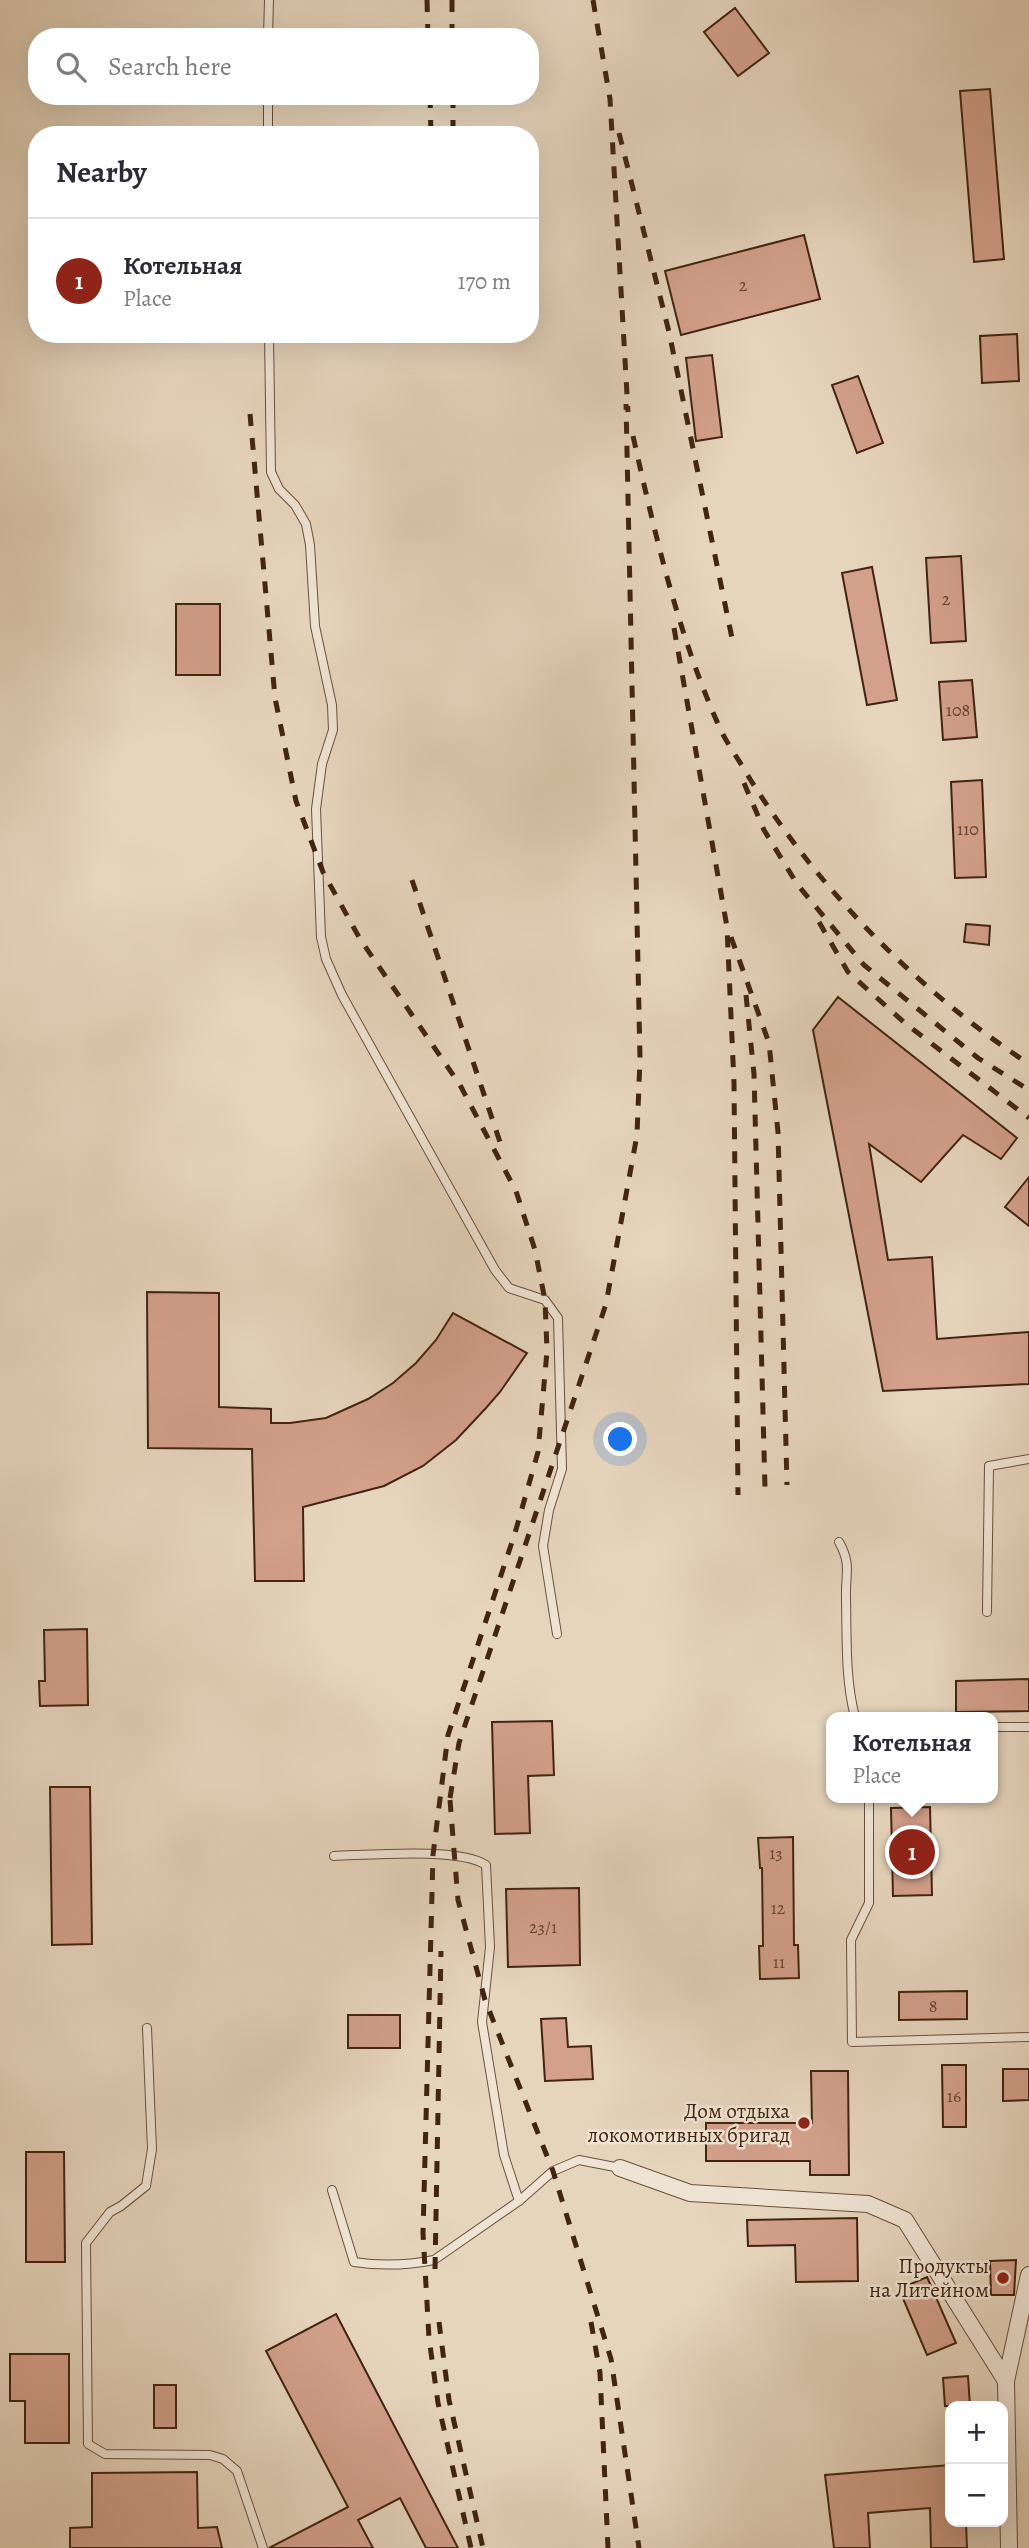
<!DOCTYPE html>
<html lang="en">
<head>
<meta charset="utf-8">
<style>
	body { margin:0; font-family:Alegreya,serif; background:#f7f7f7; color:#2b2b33 }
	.controls { position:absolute; right:21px; bottom:21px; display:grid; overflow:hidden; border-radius:14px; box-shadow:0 7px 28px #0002 }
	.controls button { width:63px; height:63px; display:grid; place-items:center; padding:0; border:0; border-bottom:2px solid #e1e1e2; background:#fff; color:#2b2b33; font:35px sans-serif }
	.you { position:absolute; left:621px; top:1440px; width:24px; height:24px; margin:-18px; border:5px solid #fff; border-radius:50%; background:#1a73e8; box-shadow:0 0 0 10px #1a73e833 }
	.badge { display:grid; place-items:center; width:46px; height:46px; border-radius:50%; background:#8f2418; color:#fff; font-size:23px; font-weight:700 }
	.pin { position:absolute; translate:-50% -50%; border:4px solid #fff; box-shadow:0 2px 7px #0006 }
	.popup { position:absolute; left:826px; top:1712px; width:172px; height:91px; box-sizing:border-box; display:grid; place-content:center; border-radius:14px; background:#fff; filter:drop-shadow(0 2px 5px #0005); font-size:23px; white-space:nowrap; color:#7c7c81 }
	.popup b { font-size:26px; color:#2b2b33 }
	.popup::after { content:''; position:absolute; left:50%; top:100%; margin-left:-14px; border:14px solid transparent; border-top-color:#fff }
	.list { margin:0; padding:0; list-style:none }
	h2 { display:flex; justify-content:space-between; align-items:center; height:91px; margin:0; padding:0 28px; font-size:30px }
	h2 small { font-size:23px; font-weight:400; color:#7c7c81 }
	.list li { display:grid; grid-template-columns:46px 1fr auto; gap:21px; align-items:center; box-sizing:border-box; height:126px; padding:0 28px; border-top:2px solid #e1e1e2 }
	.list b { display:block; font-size:26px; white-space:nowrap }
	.list p { margin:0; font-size:23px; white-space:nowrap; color:#7c7c81 }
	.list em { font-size:23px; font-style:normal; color:#7c7c81 }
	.icon { flex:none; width:38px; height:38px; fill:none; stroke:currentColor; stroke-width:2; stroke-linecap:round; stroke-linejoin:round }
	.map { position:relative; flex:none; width:1029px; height:2548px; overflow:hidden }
	.search { position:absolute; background:#fff; box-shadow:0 7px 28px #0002; left:28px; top:28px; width:511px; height:77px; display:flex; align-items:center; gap:18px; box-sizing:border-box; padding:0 24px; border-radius:28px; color:#7c7c81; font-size:26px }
	.panel { position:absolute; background:#fff; box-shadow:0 7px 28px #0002; left:28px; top:126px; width:511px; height:217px; border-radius:28px }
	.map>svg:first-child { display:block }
	.building { fill:#d3a08b; stroke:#412411; stroke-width:2 }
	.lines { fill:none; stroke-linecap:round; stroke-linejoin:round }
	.service-casing { stroke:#6a503c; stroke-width:10 }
	.minor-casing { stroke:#6a503c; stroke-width:18 }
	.service { stroke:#efe4d4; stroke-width:8 }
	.minor { stroke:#efe4d4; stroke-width:16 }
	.rail { stroke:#412411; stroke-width:5; stroke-dasharray:12 12; stroke-linecap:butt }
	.poi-dot { fill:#8f2418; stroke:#efe4d4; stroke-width:2.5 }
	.labels { text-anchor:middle; stroke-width:5; stroke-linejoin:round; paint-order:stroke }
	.number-label { font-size:18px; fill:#664330 }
	.poi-label { font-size:21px; fill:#412411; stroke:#efe4d4; text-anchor:end }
</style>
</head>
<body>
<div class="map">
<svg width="1029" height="2548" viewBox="0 0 1029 2548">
	<rect width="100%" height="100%" fill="#e6d5bd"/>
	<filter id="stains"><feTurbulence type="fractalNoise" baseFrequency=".00286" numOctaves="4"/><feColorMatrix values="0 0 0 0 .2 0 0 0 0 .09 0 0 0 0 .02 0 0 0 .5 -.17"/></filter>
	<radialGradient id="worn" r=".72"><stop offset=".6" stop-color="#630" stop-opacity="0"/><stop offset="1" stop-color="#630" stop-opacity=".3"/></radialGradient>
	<g class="building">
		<path d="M 735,8 L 769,53 L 738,76 L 704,32 Z"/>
		<path d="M 990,89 L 1004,259 L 974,262 L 960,91 Z"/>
		<path d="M 804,235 L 820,299 L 681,335 L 665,271 Z"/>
		<path d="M 1017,334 L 1019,381 L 982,383 L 980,336 Z"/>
		<path d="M 712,355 L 722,437 L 696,441 L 686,358 Z"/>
		<path d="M 858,376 L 883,443 L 857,453 L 832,385 Z"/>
		<path d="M 961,556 L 966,641 L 931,643 L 926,558 Z"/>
		<path d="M 872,567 L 897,700 L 867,705 L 842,573 Z"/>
		<rect x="176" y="604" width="44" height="71"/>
		<path d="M 972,680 L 977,737 L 943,740 L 939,682 Z"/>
		<path d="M 982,780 L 986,877 L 955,878 L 951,782 Z"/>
		<path d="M 966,924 L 990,926 L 989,945 L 964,942 Z"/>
		<path d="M 838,997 L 1017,1138 L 1001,1159 L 963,1135 L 921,1182 L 869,1144 L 888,1260 L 932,1257 L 937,1339 L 1029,1332 L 1029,1384 L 883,1391 L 813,1030 Z"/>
		<path d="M 1029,1177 L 1029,1226 L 1005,1207 Z"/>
		<path d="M 147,1292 L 219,1293 L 219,1407 L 271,1409 L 271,1423 L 290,1423 L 326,1418 L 368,1399 L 393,1383 L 416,1363 L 436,1340 L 453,1313 L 527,1353 L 500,1392 L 486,1408 L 456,1440 L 423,1466 L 384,1486 L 303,1507 L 304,1581 L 255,1581 L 252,1449 L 148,1448 Z"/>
		<path d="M 87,1629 L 88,1705 L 40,1706 L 39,1681 L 45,1681 L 44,1630 Z"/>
		<path d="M 1029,1679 L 1029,1711 L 956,1712 L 956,1681 Z"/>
		<path d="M 552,1721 L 554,1775 L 528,1776 L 530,1833 L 495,1834 L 492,1722 Z"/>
		<path d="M 50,1787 L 90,1787 L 92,1944 L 52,1945 Z"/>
		<path d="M 930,1807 L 932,1895 L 893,1896 L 891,1808 Z"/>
		<path d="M 793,1837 L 794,1945 L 798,1945 L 799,1978 L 760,1979 L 759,1946 L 763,1946 L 762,1868 L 760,1868 L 758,1838 Z"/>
		<path d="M 579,1888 L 580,1965 L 508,1967 L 506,1889 Z"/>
		<path d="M 967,1991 L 967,2019 L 899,2020 L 899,1992 Z"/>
		<rect x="348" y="2015" width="52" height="33"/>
		<path d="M 566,2018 L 568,2047 L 591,2046 L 593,2079 L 545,2081 L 541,2019 Z"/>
		<path d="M 942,2065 L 966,2065 L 966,2127 L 943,2127 Z"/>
		<path d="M 1003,2069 L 1029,2069 L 1029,2100 L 1003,2101 Z"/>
		<path d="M 811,2071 L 848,2071 L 849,2175 L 810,2175 L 810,2161 L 706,2161 L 706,2123 L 812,2123 Z"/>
		<path d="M 26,2152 L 64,2152 L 65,2262 L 26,2262 Z"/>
		<path d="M 857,2218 L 858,2281 L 796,2282 L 795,2245 L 748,2246 L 747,2220 Z"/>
		<path d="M 1016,2260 L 1014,2295 L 991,2295 L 990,2261 Z"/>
		<path d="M 927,2277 L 956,2343 L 927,2355 L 899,2289 Z"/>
		<path d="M 336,2314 L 458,2548 L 426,2548 L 400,2498 L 358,2520 L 373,2548 L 269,2548 L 348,2507 L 266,2351 Z"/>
		<path d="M 10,2354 L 69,2354 L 69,2443 L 25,2443 L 25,2401 L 10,2401 Z"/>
		<path d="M 968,2376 L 970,2406 L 945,2406 L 943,2378 Z"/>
		<rect x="154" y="2385" width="22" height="43"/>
		<path d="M 950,2465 L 950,2522 L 966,2522 L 967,2548 L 931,2548 L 930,2508 L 868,2513 L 870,2548 L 834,2548 L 825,2475 Z"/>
		<path d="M 197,2472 L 198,2528 L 217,2527 L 222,2548 L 70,2548 L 70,2528 L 92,2527 L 92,2473 Z"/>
	</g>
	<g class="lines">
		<defs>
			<g id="service">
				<path d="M 268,37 L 269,0"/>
				<path d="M 268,96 L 268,135"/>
				<path d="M 269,334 L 271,472 L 279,489 L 295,505 L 306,524 L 310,545 L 315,626 L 332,705 L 333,730 L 322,764 L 316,809 L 321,937 L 326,959 L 342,995 L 495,1270 L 509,1288 L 545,1300 L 558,1318 L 562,1469 L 549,1510 L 543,1546 L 557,1634"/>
				<path d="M 839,1542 C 852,1565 845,1574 846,1599 C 847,1639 845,1678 855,1717"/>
				<path d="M 987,1612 L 989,1466 L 1029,1459"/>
				<path d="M 992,1727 L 1029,1727"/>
				<path d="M 869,1798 L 869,1903 L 851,1940 L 852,2042 L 1029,2037"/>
				<path d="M 334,1856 C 370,1855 460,1847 486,1865 L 490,1947 L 482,2022 L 504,2155 L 519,2201"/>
				<path d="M 147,2028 L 152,2149 L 146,2186 L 121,2206 L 110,2212 L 86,2243 L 88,2444 L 105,2454 L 210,2455 L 223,2459 L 237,2471 L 263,2548"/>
				<path d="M 332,2190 L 354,2262 C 380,2266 409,2265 434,2260 L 519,2201 L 553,2171 L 579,2160 L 620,2168"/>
			</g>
			<g id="minor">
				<path d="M 620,2168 L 690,2193 L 868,2204 L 905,2220 L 1006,2381"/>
				<path d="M 1009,2548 L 1006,2381 L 1029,2275"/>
			</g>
		</defs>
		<use href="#service" class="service-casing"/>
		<use href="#minor" class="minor-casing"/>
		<use href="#service" class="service"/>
		<use href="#minor" class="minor"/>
		<g class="rail">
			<path d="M 427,0 L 428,37"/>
			<path d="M 452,0 L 452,37"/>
			<path d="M 593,0 L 610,99 L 628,412"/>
			<path d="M 430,96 L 431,135"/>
			<path d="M 453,96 L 453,135"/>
			<path d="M 619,133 L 669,332 L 733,643"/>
			<path d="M 250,414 L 275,698 L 296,801 L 323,872 L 360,939 L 460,1085 L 516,1191 L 535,1250 L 545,1300 L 547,1351 L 538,1452 L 515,1533 L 448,1735 L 433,1855 L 423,2233 L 429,2338 L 438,2403 L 471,2548"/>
			<path d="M 633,436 C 655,534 677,631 718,724 C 726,743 740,761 750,779 C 820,891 918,991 1029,1064"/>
			<path d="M 674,628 L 727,927 L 734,1083 L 738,1495"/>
			<path d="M 744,783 L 764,830 L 797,884 L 864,965 L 978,1058 L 1029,1090"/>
			<path d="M 412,880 L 502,1148"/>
			<path d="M 819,922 L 848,972 L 906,1024 L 1029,1118"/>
			<path d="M 731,937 L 769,1043 L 778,1132 L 787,1485"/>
			<path d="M 746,995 L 754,1074 L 765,1488"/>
			<path d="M 450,1798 L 459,1743 L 606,1304 L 637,1135 L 640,1059 L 626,404"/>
			<path d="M 450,1800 L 458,1900 L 485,2000 L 553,2171 L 611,2359 L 639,2548"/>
			<path d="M 435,2269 L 441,1951"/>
			<path d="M 439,2322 L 449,2400 L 483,2548"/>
			<path d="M 591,2322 L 600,2373 L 608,2548"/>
		</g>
	</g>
	<g class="poi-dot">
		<circle cx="804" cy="2123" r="7"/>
		<circle cx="1003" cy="2278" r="7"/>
	</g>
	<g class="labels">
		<g class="number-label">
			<text x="743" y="291">2</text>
			<text x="946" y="605">2</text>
			<text x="958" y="716">108</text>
			<text x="968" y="835">110</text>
			<text x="776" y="1859">13</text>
			<text x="778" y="1914">12</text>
			<text x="543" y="1933">23/1</text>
			<text x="779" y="1968">11</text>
			<text x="933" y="2012">8</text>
			<text x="954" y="2102">16</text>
		</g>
		<g class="poi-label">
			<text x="790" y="2118">Дом отдыха<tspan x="790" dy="24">локомотивных бригад</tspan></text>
			<text x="989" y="2273">Продукты<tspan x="989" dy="24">на Литейном</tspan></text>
		</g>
	</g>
	<rect width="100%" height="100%" filter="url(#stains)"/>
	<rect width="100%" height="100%" fill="url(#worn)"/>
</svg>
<div class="controls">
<button>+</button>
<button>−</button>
</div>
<div class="you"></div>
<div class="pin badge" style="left:912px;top:1852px">1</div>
<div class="popup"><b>Котельная</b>Place</div>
<div class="search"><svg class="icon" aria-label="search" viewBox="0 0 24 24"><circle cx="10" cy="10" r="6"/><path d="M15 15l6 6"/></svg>Search here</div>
<section class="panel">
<h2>Nearby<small></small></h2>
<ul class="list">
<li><span class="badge">1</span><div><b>Котельная</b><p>Place</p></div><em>170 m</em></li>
</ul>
</section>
</div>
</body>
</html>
